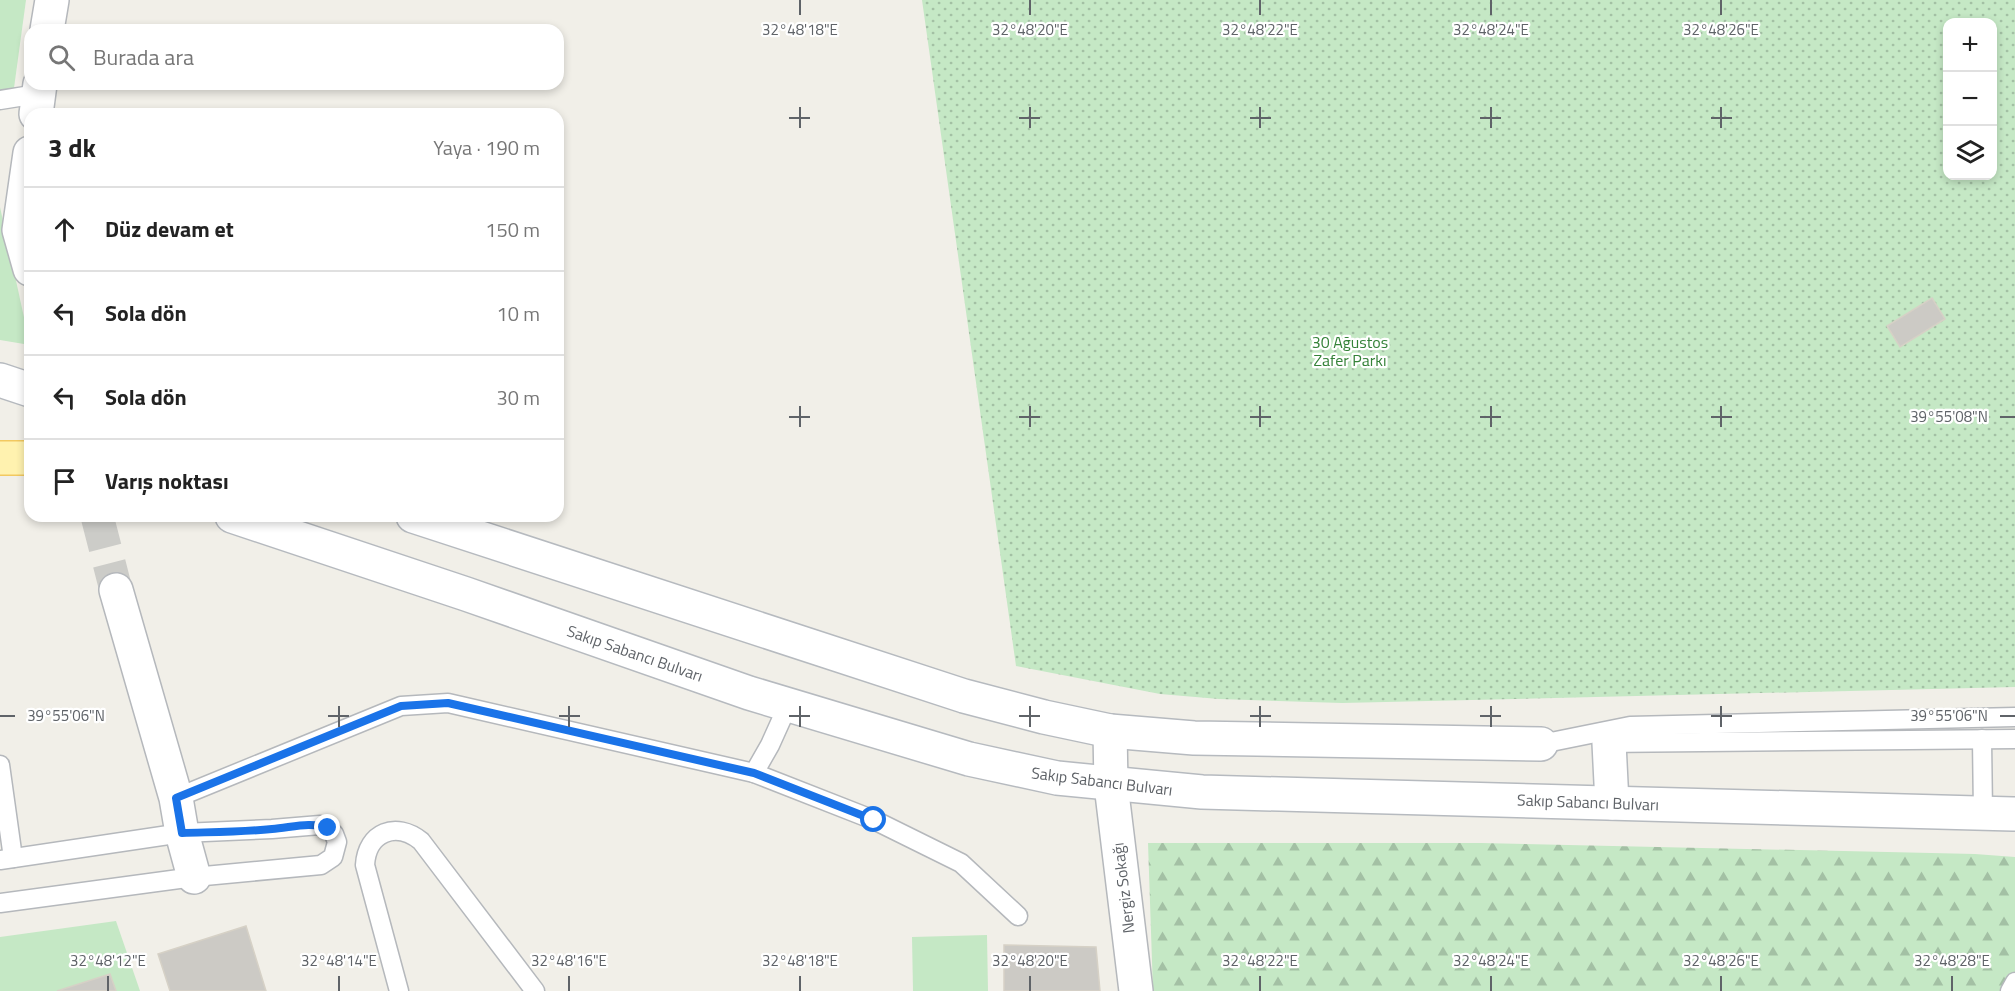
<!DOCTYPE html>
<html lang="tr">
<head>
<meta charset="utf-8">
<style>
	body { margin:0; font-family:"Titillium Web",sans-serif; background:#f2f2f2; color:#222 }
	.controls { position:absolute; right:18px; top:18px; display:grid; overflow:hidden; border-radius:12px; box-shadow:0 3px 9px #0003 }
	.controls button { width:54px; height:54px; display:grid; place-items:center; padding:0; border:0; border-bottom:2px solid #e0e0e0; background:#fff; color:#222; font:30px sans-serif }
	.stop { position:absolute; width:18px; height:18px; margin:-14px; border:4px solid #1a73e8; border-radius:50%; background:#fff }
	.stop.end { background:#1a73e8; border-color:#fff; box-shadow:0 2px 6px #0008 }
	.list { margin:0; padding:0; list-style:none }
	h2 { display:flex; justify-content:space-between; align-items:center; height:78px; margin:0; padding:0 24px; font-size:26px }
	h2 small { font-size:20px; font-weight:400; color:#767676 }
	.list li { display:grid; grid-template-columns:39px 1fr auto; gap:18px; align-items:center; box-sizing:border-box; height:84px; padding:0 24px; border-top:2px solid #e0e0e0 }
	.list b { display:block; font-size:22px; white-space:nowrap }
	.list em { font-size:20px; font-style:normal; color:#767676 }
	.icon { flex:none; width:33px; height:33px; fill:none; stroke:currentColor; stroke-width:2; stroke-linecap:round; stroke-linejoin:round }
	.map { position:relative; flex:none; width:2015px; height:991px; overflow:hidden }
	.search { position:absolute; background:#fff; box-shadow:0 3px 9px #0003; left:24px; top:24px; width:540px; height:66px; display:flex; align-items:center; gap:15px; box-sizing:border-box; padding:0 21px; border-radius:18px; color:#767676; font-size:22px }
	.panel { position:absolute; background:#fff; box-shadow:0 3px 9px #0003; left:24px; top:108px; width:540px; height:414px; border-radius:18px }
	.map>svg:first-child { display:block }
	.green { fill:#c5e8c5 }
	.forest { fill:url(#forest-firs) }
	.park { fill:url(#park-dots); fill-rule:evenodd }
	.building { fill:#cccac5; stroke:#d6d1c6; stroke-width:1.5 }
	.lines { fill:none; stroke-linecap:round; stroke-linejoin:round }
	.street-tunnel { stroke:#ccccc8; stroke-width:33; stroke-dasharray:33 16; stroke-linecap:butt }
	.lane-casing { stroke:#b5b8bc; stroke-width:21 }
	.street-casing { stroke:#b5b8bc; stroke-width:36 }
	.secondary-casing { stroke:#b6babf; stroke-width:36 }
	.primary-casing { stroke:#f2c960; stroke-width:36 }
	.lane { stroke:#fff; stroke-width:18 }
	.street { stroke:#fff; stroke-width:33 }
	.secondary { stroke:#fff; stroke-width:33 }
	.primary { stroke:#fff2af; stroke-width:33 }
	.route { stroke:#1a73e8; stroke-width:8 }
	.ticks { fill:none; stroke:#5f6368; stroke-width:2 }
	.labels { text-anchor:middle; stroke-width:4.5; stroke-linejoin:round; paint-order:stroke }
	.park-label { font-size:16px; fill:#348238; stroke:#fff }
	.street-label { font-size:16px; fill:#5f6368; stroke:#fff }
	.ticks-label { font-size:15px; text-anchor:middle; fill:#5f6368; stroke:#fff; stroke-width:4.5; stroke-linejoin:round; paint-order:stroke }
</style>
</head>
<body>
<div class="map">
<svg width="2015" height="991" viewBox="0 0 2015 991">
	<defs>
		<pattern id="forest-firs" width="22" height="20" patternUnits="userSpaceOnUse" patternTransform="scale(1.5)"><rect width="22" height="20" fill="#c5e8c5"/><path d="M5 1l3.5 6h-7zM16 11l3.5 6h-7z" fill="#a3c0a4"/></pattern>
		<pattern id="park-dots" width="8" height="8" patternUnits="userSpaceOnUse" patternTransform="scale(1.5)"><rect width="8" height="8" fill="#c5e8c5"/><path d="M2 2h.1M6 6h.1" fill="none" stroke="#a3c0a4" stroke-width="1.8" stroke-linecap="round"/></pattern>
	</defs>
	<rect width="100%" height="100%" fill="#f1efe8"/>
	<g class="green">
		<path d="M 0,0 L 26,0 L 14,88 L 0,91 Z"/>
		<path d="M 0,207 L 30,345 L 0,340 Z"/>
		<path d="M 116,921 L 140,991 L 0,991 L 0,937 Z"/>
		<path d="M 987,935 L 988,991 L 913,991 L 912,937 Z"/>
	</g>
	<path class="forest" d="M 1148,843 L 1481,843 L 1975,854 L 2015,857 L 2015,991 L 1153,991 Z"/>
	<path class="park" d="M 922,0 L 2015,0 L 2015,687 L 1342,703 L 1219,699 L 1160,694 L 1016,666 ZM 1948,22 L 1992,22 L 1992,176 L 1948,176 Z"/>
	<g class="building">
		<path d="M 1932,298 L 1945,319 L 1900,347 L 1887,326 Z"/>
		<path d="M 246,926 L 266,991 L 170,991 L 158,954 Z"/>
		<path d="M 1004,945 L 1096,947 L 1100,991 L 1004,991 Z"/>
		<path d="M 110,974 L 116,991 L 57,991 Z"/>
	</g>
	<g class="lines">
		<path class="street-tunnel" d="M 97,516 L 116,590"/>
		<defs>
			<g id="lane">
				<path d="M 0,100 L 25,96 L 38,96"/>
				<path d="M 1982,739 L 1983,813"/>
				<path d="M 1602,743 L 2015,739"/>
				<path d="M 1541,744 L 1630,726 L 2015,717"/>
				<path d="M 0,765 L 13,858"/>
				<path d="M 754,773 L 874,820 L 961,863 L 1018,916"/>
				<path d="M 176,798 L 401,706 L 448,703 L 754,773 L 770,745 L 788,705"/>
				<path d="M 0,860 L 182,833 L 272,829 L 320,825 L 328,828 L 334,834 L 337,842 L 333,857 L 321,865 L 194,877 L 0,903"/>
				<path d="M 399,991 L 365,865 C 367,832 396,821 421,841 L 535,991"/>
				<path d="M 2010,991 L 2015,982"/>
			</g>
			<g id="street">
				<path d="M 47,30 L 52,0"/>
				<path d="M 36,114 L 40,84"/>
				<path d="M 30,153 L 19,230 L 30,269"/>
				<path d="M 116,590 L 176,798 L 182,833 L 194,877"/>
				<path d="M 1110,731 L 1111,785 L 1136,991"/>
			</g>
			<g id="secondary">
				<path d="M 0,380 L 30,390"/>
				<path d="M 232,516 L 466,594 L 749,693 L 969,759 L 1057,778 L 1202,792 L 2013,814"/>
				<path d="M 413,516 L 964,696 L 1044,717 L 1110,731 L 1194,738 L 1541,744"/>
				<path d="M 1609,743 L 1612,803"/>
			</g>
			<path id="primary" d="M 0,458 L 30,458"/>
		</defs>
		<use href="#lane" class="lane-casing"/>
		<use href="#street" class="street-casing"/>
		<use href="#secondary" class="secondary-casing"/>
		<use href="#primary" class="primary-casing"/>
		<use href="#lane" class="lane"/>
		<use href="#street" class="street"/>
		<use href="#secondary" class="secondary"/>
		<use href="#primary" class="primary"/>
	</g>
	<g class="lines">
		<path class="route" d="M 328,828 C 310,821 290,828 272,829 C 242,832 212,832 182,833 L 176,798 L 401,706 L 448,703 L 754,773 L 874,820"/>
	</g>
	<path class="ticks" d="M 800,0 L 800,15M 1030,0 L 1030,15M 1260,0 L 1260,15M 1491,0 L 1491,15M 1721,0 L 1721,15M 800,107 L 800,128M 1030,107 L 1030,128M 1260,107 L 1260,128M 1491,107 L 1491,128M 1721,107 L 1721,128M 789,118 L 810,118M 1019,118 L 1040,118M 1250,118 L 1271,118M 1480,118 L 1501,118M 1711,118 L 1732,118M 800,406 L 800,427M 1030,406 L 1030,427M 1260,406 L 1260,427M 1491,406 L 1491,427M 1721,406 L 1721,427M 789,417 L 810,417M 1019,417 L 1040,417M 1250,417 L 1271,417M 1480,417 L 1501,417M 1711,417 L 1732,417M 2000,417 L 2015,417M 339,706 L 339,727M 569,706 L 569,727M 800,706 L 800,727M 1030,706 L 1030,727M 1260,706 L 1260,727M 1491,706 L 1491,727M 1721,706 L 1721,727M 0,716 L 15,716M 328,716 L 349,716M 559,716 L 580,716M 789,716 L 810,716M 1019,716 L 1040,716M 1250,716 L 1271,716M 1480,716 L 1501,716M 1711,716 L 1732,716M 2000,716 L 2015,716M 108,976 L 108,991M 339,976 L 339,991M 569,976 L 569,991M 800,976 L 800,991M 1030,976 L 1030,991M 1260,976 L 1260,991M 1491,976 L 1491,991M 1721,976 L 1721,991M 1952,976 L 1952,991"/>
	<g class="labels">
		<g class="park-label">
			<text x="1350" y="348">30 Ağustos<tspan x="1350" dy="18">Zafer Parkı</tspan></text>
		</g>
		<g class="street-label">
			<text transform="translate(635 653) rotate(19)" y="6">Sakıp Sabancı Bulvarı</text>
			<text transform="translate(1102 781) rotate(7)" y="6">Sakıp Sabancı Bulvarı</text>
			<text transform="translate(1588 802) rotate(2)" y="6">Sakıp Sabancı Bulvarı</text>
			<text transform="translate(1123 888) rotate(-97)" y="6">Nergiz Sokağı</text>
		</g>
	</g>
	<g class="ticks-label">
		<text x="800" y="35">32°48'18"E</text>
		<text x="1030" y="35">32°48'20"E</text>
		<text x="1260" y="35">32°48'22"E</text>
		<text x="1491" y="35">32°48'24"E</text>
		<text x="1721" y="35">32°48'26"E</text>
		<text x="1949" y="422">39°55'08"N</text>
		<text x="66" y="721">39°55'06"N</text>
		<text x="1949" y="721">39°55'06"N</text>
		<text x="108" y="966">32°48'12"E</text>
		<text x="339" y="966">32°48'14"E</text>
		<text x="569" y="966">32°48'16"E</text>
		<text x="800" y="966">32°48'18"E</text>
		<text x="1030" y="966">32°48'20"E</text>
		<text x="1260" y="966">32°48'22"E</text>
		<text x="1491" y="966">32°48'24"E</text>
		<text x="1721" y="966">32°48'26"E</text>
		<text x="1952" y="966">32°48'28"E</text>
	</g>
</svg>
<div class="controls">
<button>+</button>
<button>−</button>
<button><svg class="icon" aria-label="layers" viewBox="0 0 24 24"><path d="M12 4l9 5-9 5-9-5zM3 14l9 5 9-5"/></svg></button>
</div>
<div class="stop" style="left:874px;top:820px"></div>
<div class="stop end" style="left:328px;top:828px"></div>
<div class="search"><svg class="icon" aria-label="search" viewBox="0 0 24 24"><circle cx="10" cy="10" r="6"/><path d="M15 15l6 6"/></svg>Burada ara</div>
<section class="panel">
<h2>3 dk<small>Yaya · 190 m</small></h2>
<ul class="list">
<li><svg class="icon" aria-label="ahead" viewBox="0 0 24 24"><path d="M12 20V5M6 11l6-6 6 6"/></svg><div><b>Düz devam et</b></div><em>150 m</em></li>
<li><svg class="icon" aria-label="left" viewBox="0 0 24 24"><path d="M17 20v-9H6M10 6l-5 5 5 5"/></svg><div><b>Sola dön</b></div><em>10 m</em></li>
<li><svg class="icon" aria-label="left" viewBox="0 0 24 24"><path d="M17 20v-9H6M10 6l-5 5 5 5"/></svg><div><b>Sola dön</b></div><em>30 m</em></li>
<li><svg class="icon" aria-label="arrive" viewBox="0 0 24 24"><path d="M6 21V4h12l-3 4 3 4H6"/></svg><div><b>Varış noktası</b></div></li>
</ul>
</section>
</div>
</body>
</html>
